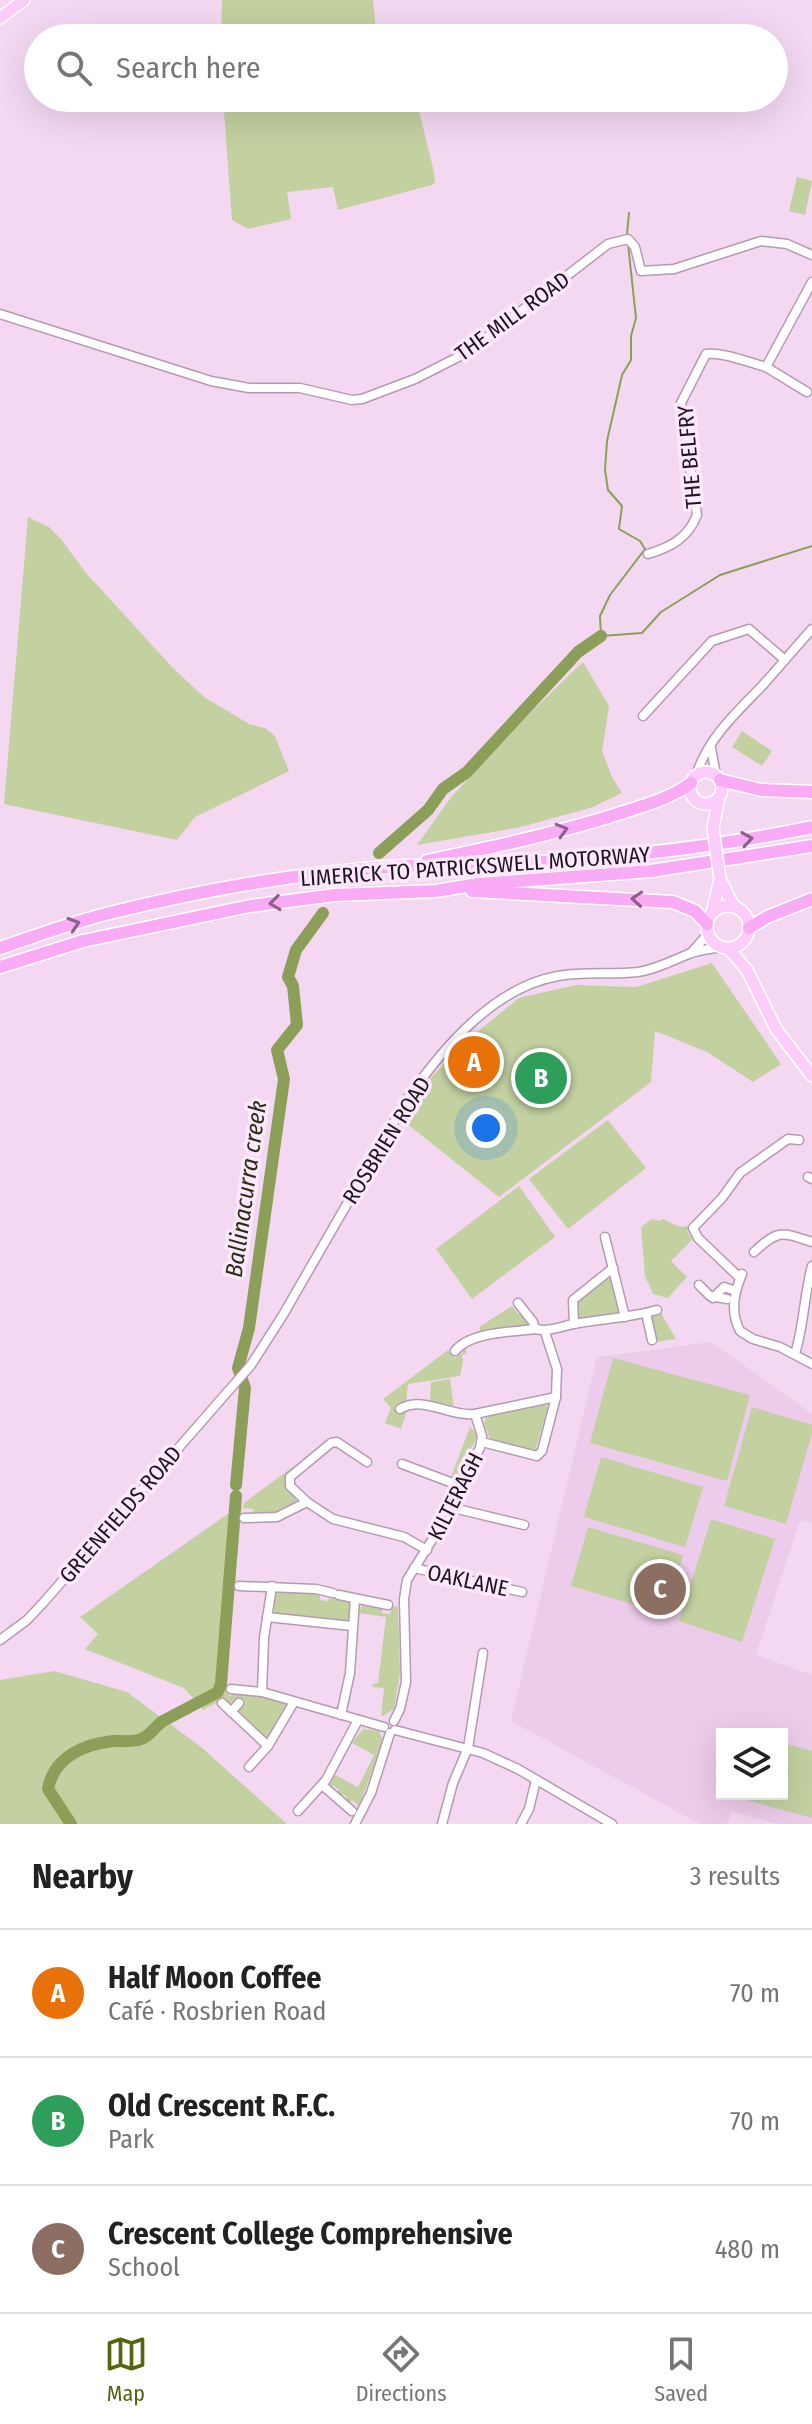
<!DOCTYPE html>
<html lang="en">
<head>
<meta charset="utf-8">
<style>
	body { margin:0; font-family:"Fira Sans Condensed",sans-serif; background:#f2f2f2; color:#222 }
	.controls { position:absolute; right:24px; bottom:24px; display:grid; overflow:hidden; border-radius:0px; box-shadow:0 8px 32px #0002 }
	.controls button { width:72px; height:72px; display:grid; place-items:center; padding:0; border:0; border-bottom:2px solid #e0e0e0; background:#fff; color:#222; font:40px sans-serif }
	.you { position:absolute; left:486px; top:1128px; width:28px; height:28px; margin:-20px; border:6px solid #fff; border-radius:50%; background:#1a73e8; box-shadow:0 0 0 12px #1a73e833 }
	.badge { display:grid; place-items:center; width:52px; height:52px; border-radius:50%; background:#53650d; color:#fff; font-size:26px; font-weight:700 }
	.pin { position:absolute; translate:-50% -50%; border:4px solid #fff; box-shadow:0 2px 8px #0006 }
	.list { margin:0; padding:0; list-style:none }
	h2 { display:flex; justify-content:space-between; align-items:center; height:104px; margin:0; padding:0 32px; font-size:34px }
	h2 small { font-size:26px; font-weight:400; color:#767676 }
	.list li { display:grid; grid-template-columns:52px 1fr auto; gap:24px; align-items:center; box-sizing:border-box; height:128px; padding:0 32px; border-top:2px solid #e0e0e0 }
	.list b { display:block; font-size:30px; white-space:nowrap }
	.list p { margin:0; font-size:26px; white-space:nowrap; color:#767676 }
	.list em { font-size:26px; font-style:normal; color:#767676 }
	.icon { flex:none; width:44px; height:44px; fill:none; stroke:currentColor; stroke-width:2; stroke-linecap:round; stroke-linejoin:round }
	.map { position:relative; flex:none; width:812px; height:1824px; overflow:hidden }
	.search { position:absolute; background:#fff; box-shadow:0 8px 32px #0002; left:24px; right:24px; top:24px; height:88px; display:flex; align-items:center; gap:20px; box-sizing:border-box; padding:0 28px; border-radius:44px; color:#767676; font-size:30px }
	.sheet { height:488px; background:#fff }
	nav { display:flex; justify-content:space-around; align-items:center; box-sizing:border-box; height:112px; border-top:2px solid #e0e0e0; background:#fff; font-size:22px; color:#767676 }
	nav a { display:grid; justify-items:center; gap:4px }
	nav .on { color:#53650d }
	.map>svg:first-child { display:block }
	.built { fill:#edcbea; fill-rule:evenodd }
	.green { fill:#c3d1a1 }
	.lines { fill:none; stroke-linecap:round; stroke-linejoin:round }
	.stream { stroke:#8c9f59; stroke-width:2 }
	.river { stroke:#8c9f59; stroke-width:12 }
	.minor-casing { stroke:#b49ab2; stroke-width:11 }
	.major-casing { stroke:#fff; stroke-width:14 }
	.highway-casing { stroke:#fff; stroke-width:15 }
	.minor { stroke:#fff; stroke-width:8 }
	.major { stroke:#fccdfa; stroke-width:11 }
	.highway { stroke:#faabf6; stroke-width:12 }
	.major-bridge-casing { stroke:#fff; stroke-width:14; stroke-linecap:butt }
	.major-bridge { stroke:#fccdfa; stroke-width:11 }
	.oneway { stroke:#8c608a }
	.labels { text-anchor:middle; stroke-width:7; stroke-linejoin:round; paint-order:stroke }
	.street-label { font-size:22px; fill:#1f151e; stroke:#fee8fd }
	.water-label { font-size:24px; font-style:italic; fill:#293112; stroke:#fee8fd }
</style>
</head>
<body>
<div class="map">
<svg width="812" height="1824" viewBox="0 0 812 1824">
	<rect width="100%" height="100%" fill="#f4d8f2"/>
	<path class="built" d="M 711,1342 L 812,1414 L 812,1523 L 800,1520 L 756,1655 L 812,1675 L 812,1824 L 777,1824 L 732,1811 L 727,1824 L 700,1824 L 511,1721 L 597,1357 ZM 722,1734 L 782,1734 L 782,1794 L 722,1794 Z"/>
	<g class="green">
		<path d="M 222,0 L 373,0 L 377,38 L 221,38 Z"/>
		<path d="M 223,98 L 416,98 L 434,172 L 435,182 L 432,185 L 338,210 L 333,187 L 287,192 L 291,219 L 248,229 L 232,220 Z"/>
		<path d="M 797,177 L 812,181 L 805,215 L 789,211 Z"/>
		<path d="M 28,517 L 49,527 L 61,539 L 86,573 L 173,668 L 204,697 L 249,724 L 265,728 L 275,736 L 289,771 L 195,817 L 177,840 L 4,804 Z"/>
		<path d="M 583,662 L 609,706 L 602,751 L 612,777 L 622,793 L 593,807 L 521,827 L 417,845 L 452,796 L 526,717 Z"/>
		<path d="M 742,731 L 772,751 L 762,766 L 732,747 Z"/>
		<path d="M 712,963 L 781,1064 L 753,1082 L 707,1052 L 655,1031 L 651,1082 L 499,1197 L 401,1119 L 434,1074 L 481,1029 L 519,998 L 576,985 L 636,987 Z"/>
		<path d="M 608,1120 L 646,1168 L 568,1229 L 529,1179 Z"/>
		<path d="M 519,1186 L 555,1237 L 472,1299 L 436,1249 Z"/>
		<path d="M 652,1219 L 659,1221 L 663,1219 L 680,1227 L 689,1226 L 687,1231 L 692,1240 L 671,1261 L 687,1277 L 668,1298 L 653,1294 L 645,1276 L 641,1227 Z"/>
		<path d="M 608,1277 L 612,1280 L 620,1309 L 619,1313 L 579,1319 C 569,1297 592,1289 608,1277 Z"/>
		<path d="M 512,1306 L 518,1314 L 522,1314 L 530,1325 L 481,1334 L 479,1327 Z"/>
		<path d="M 660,1311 L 676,1339 L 656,1342 L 651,1316 Z"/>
		<path d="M 466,1346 L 466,1354 L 462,1355 L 463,1362 L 460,1376 L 408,1384 L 406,1402 L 395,1410 L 401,1414 L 408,1408 L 401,1429 L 385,1423 L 391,1408 L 383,1399 L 448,1350 L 455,1358 L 463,1353 L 462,1347 Z"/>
		<path d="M 613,1358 L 750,1395 L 727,1481 L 590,1443 Z"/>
		<path d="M 450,1379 L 454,1407 L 430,1401 L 431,1382 Z"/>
		<path d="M 540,1405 L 546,1405 L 548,1408 L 535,1451 L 490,1439 L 484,1423 L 487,1416 Z"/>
		<path d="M 752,1407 L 812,1425 L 812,1433 L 786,1524 L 724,1506 Z"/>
		<path d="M 470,1427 L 476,1433 L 476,1439 L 458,1474 L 453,1478 L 451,1477 Z"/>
		<path d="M 601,1457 L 703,1487 L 685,1547 L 584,1517 Z"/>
		<path d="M 294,1466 L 285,1481 L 287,1488 L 297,1500 C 287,1515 270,1514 253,1514 L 254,1509 L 243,1508 L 244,1503 Z"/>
		<path d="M 242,1504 L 226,1680 L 229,1696 C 247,1689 268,1698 286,1704 L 287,1707 L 268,1739 L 264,1738 L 238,1714 L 244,1702 L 239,1699 L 227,1704 L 221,1700 L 203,1710 L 184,1688 L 85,1649 L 98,1634 L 80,1617 Z"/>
		<path d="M 711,1519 L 775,1539 L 742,1642 L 679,1621 Z"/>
		<path d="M 588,1527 L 683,1555 L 666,1614 L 571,1586 Z"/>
		<path d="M 279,1589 L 320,1593 L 320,1600 L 328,1601 L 329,1598 L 334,1599 L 335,1597 L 349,1600 L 351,1601 L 350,1620 L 349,1622 L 277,1614 L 272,1608 L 275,1593 Z"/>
		<path d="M 362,1606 L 382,1609 L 382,1613 L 390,1614 L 392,1606 L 398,1607 L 400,1673 L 394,1709 L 381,1717 L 384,1688 L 372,1687 L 373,1684 L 378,1683 L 386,1617 L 359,1613 Z"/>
		<path d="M 54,1671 L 127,1692 L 201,1747 L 287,1824 L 0,1824 L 0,1680 Z"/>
		<path d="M 363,1729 L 379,1731 L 383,1741 L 359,1806 L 352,1800 L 348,1804 L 344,1801 L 347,1797 L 343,1794 L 340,1797 L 336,1794 L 339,1790 L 333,1785 L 330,1788 L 328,1785 L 335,1775 L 358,1787 L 374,1755 L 352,1743 Z"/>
		<path d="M 782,1743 L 812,1751 L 812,1818 L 728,1795 L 782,1794 Z"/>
	</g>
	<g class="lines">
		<g class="stream">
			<path d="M 627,234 L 629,213"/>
			<path d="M 628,244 L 636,318 L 631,336 L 631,360 L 622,375 L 607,441 L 605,470 L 608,490 L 622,506 L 619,529 L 640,541 L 645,549 L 610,595 L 600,616 L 601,636 L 642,633 L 661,612 L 720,575 L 812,546"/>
		</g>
		<g class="river">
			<path d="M 379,853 L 428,810 L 443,789 L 467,772 L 578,652 L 601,636"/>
			<path d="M 236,1485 L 245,1388 L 238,1368 L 249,1328 L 284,1079 L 277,1050 L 297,1025 L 293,986 L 288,977 L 296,950 L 323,913"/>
			<path d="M 71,1824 L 48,1789 C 54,1757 84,1744 113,1741 C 121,1741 130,1742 138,1740 C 149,1738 154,1727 163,1721 L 218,1692 L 221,1684 L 236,1496"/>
		</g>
		<defs>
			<g id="minor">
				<path d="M 0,314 L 211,381 L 249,388 L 300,388 L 352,400 L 362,399 L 415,379 L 468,352 L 608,244 L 628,239 L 635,247 L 641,271 L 674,269 L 761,241 L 787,244 L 812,255"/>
				<path d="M 766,367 L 807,392"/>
				<path d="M 648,554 C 671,547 688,538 697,515 L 681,403 L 706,354 C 724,352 747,362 766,367 L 812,282"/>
				<path d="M 643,716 L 712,641 L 749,629 L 785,660"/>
				<path d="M 711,748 L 716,775"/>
				<path d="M 696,776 C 707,739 736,713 762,686 C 779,667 795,648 812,629"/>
				<path d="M 691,953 L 708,934"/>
				<path d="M 808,1177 L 812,1179"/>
				<path d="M 605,1237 L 625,1317"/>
				<path d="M 754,1252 C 779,1229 781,1232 812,1242"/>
				<path d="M 742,1274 C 734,1293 730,1312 740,1331 L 753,1339 L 780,1347 L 812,1364"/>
				<path d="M 740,1278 L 698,1238 L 693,1228 L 722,1198 L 740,1173 L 788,1139 L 799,1140"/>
				<path d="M 699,1285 L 710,1296 L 727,1299"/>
				<path d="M 713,1298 L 724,1287 L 736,1291"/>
				<path d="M 518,1303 L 533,1322 L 535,1329"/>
				<path d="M 646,1313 L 652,1340"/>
				<path d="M 574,1324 L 573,1300 L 613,1268"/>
				<path d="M 455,1351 C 470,1332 511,1332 535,1329 C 549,1332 559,1327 573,1324 C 601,1319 629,1318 657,1310"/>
				<path d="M 795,1354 C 804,1325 804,1295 812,1266"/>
				<path d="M 400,1409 C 424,1395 449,1417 475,1414"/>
				<path d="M 482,1442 L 537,1456 L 542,1451 L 556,1397"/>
				<path d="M 402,1464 L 458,1485"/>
				<path d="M 307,1502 L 290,1486 L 290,1477 L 331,1443 L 337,1442 L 367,1462"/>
				<path d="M 445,1506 L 524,1525"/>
				<path d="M 244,1518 L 277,1517 L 307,1502 L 333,1519 L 404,1537 L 427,1550"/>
				<path d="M 414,1568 L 522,1592"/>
				<path d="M 239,1586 L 316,1589 L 333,1593"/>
				<path d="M 339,1595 L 388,1605"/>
				<path d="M 267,1617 L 352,1626"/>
				<path d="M 0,1640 L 27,1620 L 43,1603 L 251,1365 L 283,1315 L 408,1098 C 443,1048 494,987 558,976 C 585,971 612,975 638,972 C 658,969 673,960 691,953 C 701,950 711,949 721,947"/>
				<path d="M 231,1689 L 262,1692 L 384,1727"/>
				<path d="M 262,1692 L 264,1638 L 272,1586"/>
				<path d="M 222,1703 L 268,1746"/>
				<path d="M 231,1712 L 239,1703"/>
				<path d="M 341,1715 L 350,1673 L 355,1599"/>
				<path d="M 394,1721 L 400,1709 L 406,1682 L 404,1599 L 407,1580 L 432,1540 L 441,1514 L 480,1448 L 482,1436 L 475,1414 L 556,1397 L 557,1369 L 545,1332"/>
				<path d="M 395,1730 L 483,1753 L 518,1769 L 612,1824"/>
				<path d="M 249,1767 L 268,1746 L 294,1702"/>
				<path d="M 322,1785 L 352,1811"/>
				<path d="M 298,1811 L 326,1780 L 358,1720"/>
				<path d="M 355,1824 L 371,1793 L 390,1733"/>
				<path d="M 442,1824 L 453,1783 L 468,1748 L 483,1653"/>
				<path d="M 521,1824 L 529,1809 L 536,1780"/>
			</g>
			<g id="major">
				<path d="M 0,18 L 24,0"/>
				<circle cx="706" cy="788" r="16"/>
				<path d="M 713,828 L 719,797"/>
				<path d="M 720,879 L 734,907"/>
				<circle cx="728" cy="927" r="21"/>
				<path d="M 712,913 L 720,879"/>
				<path d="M 728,948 L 747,970 L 776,1029 L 812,1076"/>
			</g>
			<g id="highway">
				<path d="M 720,780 L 761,790 L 812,792"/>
				<path d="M 427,861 C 493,847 559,833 624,812 C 648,804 671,798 691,783"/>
				<path d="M 472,891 L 673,902 L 695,911 L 707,924"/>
				<path d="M 749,928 L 767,917 L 812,899"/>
				<path d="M 0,948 C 36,936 73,922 110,913 C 205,889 304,872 403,866 C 423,865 443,867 463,866 C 580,862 697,851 812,827"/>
				<path d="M 0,967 L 83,941 L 250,906 L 335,895 L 436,891 L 478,884 L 651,871 L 812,846"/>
			</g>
		</defs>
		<use href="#minor" class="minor-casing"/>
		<use href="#major" class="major-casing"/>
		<use href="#highway" class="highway-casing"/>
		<use href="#minor" class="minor"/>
		<use href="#major" class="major"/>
		<use href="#highway" class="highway"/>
		<defs>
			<path id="major-bridge" d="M 713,828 L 720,879"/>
		</defs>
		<use href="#major-bridge" class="major-bridge-casing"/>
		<use href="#major-bridge" class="major-bridge"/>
	</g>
	<defs><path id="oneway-chevron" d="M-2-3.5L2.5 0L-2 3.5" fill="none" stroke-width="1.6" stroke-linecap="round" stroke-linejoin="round" transform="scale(2)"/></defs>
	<g class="oneway">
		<use href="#oneway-chevron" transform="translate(562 830) rotate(-16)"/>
		<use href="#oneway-chevron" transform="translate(747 839) rotate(-9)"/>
		<use href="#oneway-chevron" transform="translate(637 899) rotate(-176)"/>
		<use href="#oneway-chevron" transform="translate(275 903) rotate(173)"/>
		<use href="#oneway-chevron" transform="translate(74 924) rotate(-18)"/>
	</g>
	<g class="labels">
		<g class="street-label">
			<text transform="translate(512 316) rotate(-36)" y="8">THE MILL ROAD</text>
			<text transform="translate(689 457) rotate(-95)" y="8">THE BELFRY</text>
			<text transform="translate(475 866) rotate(-4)" y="8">LIMERICK TO PATRICKSWELL MOTORWAY</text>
			<text transform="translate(386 1140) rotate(-58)" y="8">ROSBRIEN ROAD</text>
			<text transform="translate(455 1496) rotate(-63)" y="8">KILTERAGH</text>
			<text transform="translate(120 1514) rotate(-49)" y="8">GREENFIELDS ROAD</text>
			<text transform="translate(468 1580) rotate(12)" y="8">OAKLANE</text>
		</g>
		<g class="water-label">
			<text transform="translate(246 1189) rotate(-82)" y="8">Ballinacurra creek</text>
		</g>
	</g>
</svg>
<div class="controls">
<button><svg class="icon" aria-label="layers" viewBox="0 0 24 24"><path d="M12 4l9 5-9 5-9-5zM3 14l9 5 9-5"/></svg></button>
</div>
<div class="you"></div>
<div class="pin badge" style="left:474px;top:1062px;background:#e8710a">A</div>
<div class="pin badge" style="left:541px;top:1078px;background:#2e9e5b">B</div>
<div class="pin badge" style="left:660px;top:1589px;background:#8d6e63">C</div>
<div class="search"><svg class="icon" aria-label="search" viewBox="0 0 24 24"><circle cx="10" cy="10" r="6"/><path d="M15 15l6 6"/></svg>Search here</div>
</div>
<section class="sheet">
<h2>Nearby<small>3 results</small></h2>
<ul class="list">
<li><span class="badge" style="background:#e8710a">A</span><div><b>Half Moon Coffee</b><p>Café · Rosbrien Road</p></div><em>70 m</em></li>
<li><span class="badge" style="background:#2e9e5b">B</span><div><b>Old Crescent R.F.C.</b><p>Park</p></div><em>70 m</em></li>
<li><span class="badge" style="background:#8d6e63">C</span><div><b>Crescent College Comprehensive</b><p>School</p></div><em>480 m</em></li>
</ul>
</section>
<nav>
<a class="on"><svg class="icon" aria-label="map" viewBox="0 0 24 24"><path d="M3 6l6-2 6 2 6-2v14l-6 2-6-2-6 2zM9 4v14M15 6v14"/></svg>Map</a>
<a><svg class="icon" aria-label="directions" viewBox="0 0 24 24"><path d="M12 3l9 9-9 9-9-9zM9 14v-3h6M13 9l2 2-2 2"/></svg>Directions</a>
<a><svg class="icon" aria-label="saved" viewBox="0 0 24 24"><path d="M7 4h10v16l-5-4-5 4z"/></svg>Saved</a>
</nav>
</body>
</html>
